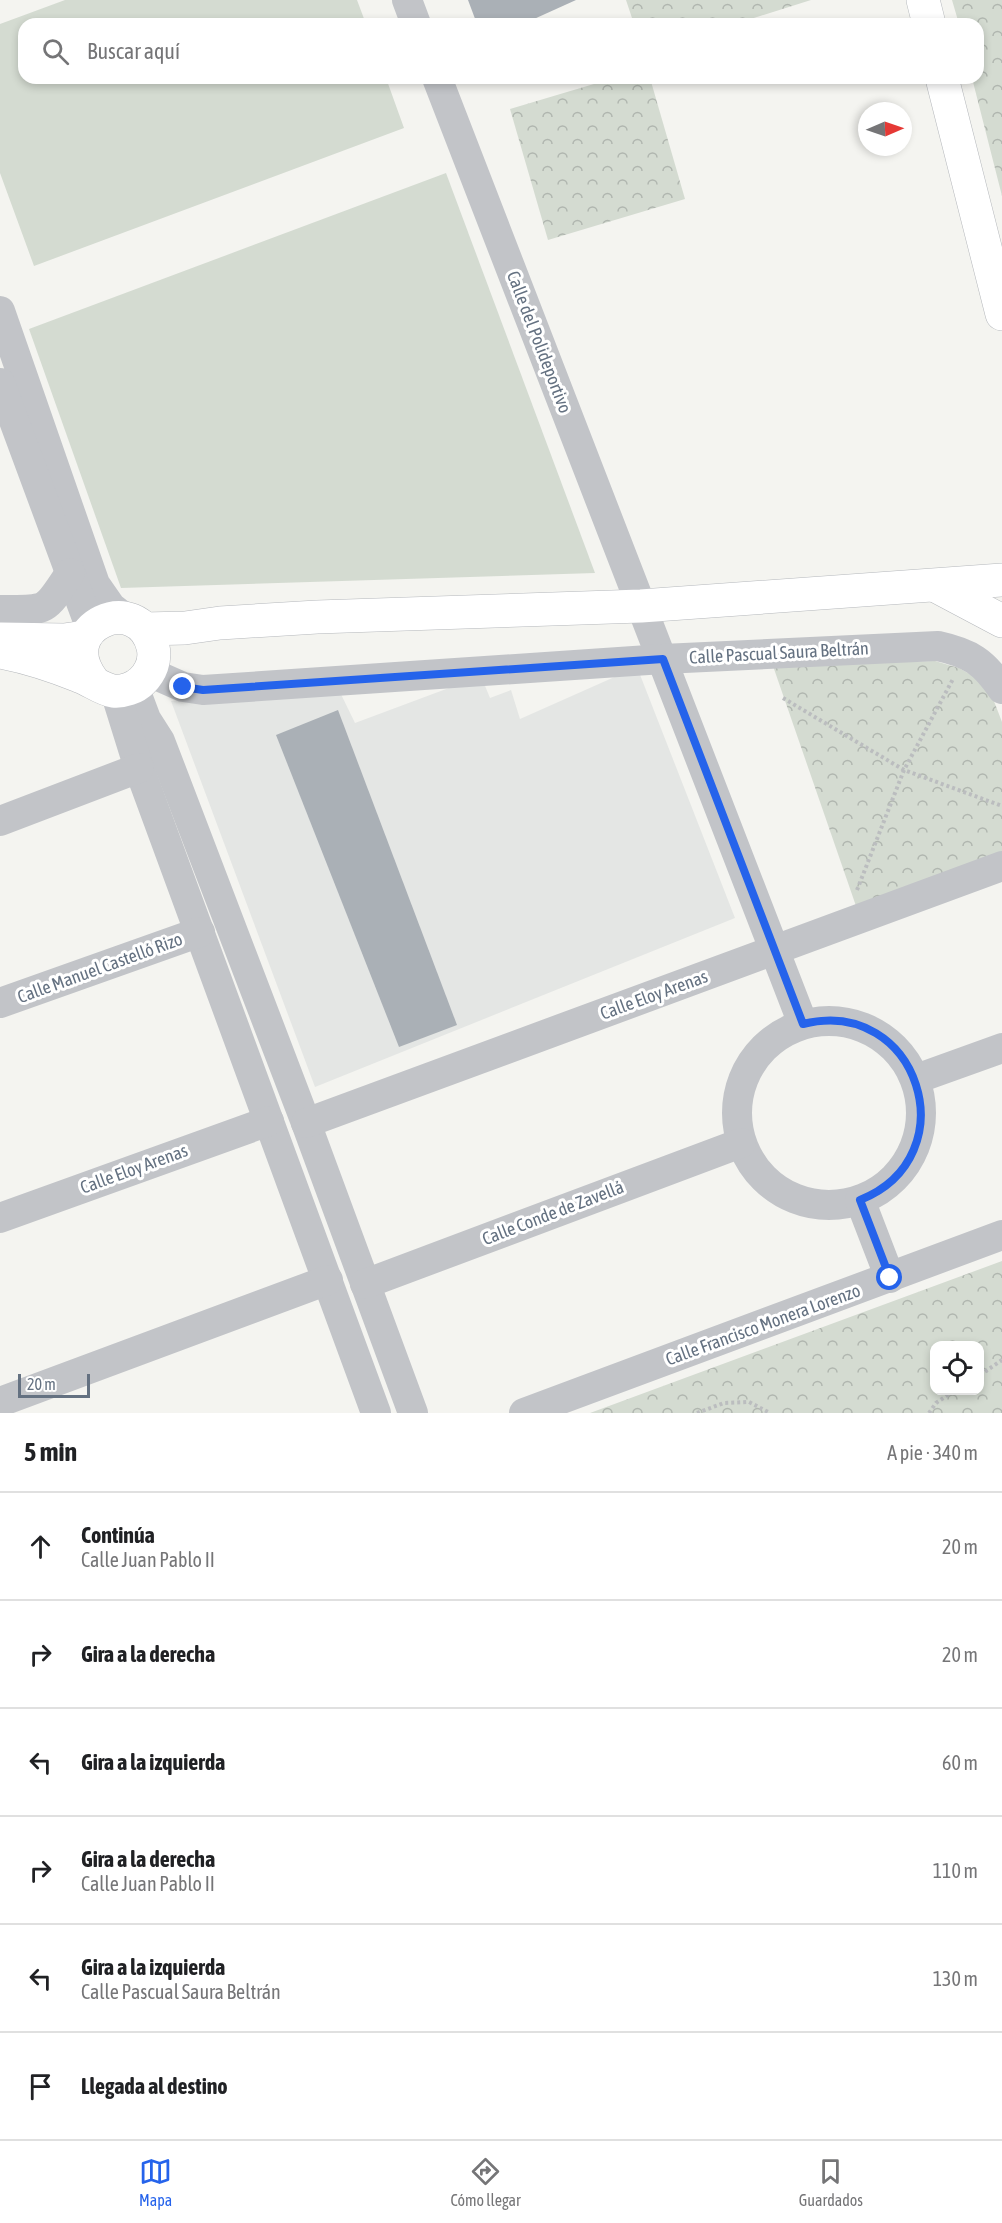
<!DOCTYPE html>
<html lang="es">
<head>
<meta charset="utf-8">
<style>
	body { margin:0; font-family:"Asap Condensed",sans-serif; background:#f6f6f6; color:#202124 }
	.controls { position:absolute; right:18px; bottom:18px; display:grid; overflow:hidden; border-radius:12px; box-shadow:0 3px 9px #0003 }
	.controls button { width:54px; height:54px; display:grid; place-items:center; padding:0; border:0; border-bottom:2px solid #e0e0e0; background:#fff; color:#202124; font:30px sans-serif }
	.compass { position:absolute; left:858px; top:102px; width:54px; height:54px; border-radius:50%; background:#fff; box-shadow:0 3px 9px #0003; rotate:88deg }
	.scale { position:absolute; left:18px; bottom:15px; width:72px; box-sizing:border-box; padding-left:6px; border:3px solid #647181; border-top:0; font-size:16px; line-height:21px; white-space:nowrap; color:#647181; -webkit-text-stroke:4px #fff; paint-order:stroke }
	.stop { position:absolute; width:18px; height:18px; margin:-14px; border:4px solid #2563eb; border-radius:50%; background:#fff }
	.stop.end { background:#2563eb; border-color:#fff; box-shadow:0 2px 6px #0008 }
	.list { margin:0; padding:0; list-style:none }
	h2 { display:flex; justify-content:space-between; align-items:center; height:78px; margin:0; padding:0 24px; font-size:26px }
	h2 small { font-size:20px; font-weight:400; color:#757577 }
	.list li { display:grid; grid-template-columns:39px 1fr auto; gap:18px; align-items:center; box-sizing:border-box; height:108px; padding:0 24px; border-top:2px solid #e0e0e0 }
	.list b { display:block; font-size:22px; white-space:nowrap }
	.list p { margin:0; font-size:20px; white-space:nowrap; color:#757577 }
	.list em { font-size:20px; font-style:normal; color:#757577 }
	.icon { flex:none; width:33px; height:33px; fill:none; stroke:currentColor; stroke-width:2; stroke-linecap:round; stroke-linejoin:round }
	.map { position:relative; flex:none; width:1002px; height:1413px; overflow:hidden }
	.search { position:absolute; background:#fff; box-shadow:0 3px 9px #0003; left:18px; right:18px; top:18px; height:66px; display:flex; align-items:center; gap:15px; box-sizing:border-box; padding:0 21px; border-radius:18px; color:#757577; font-size:22px }
	.sheet { height:726px; background:#fff }
	nav { display:flex; justify-content:space-around; align-items:center; box-sizing:border-box; height:84px; border-top:2px solid #e0e0e0; background:#fff; font-size:16px; color:#757577 }
	nav a { display:grid; justify-items:center; gap:3px }
	nav .on { color:#2563eb }
	.map>svg:first-child { display:block }
	.built { fill:#e4e6e4 }
	.forest { fill:url(#forest-crowns); fill-rule:evenodd }
	.garden { fill:#d4dbd1 }
	.building { fill:#aab0b6 }
	.lines { fill:none; stroke-linecap:round; stroke-linejoin:round }
	.major-casing { stroke:#b5b8bc; stroke-width:34 }
	.path { stroke:#bbbdbf; stroke-width:4; stroke-dasharray:3 3; stroke-linecap:butt }
	.minor { stroke:#c2c4c8; stroke-width:30 }
	.major { stroke:#fff; stroke-width:33 }
	.route { stroke:#2563eb; stroke-width:8 }
	.labels { text-anchor:middle; stroke-width:6; stroke-linejoin:round; paint-order:stroke }
	.street-label { font-size:18px; fill:#647181; stroke:#fff }
</style>
</head>
<body>
<div class="map">
<svg width="1002" height="1413" viewBox="0 0 1002 1413">
	<defs>
		<pattern id="forest-crowns" width="20" height="18" patternUnits="userSpaceOnUse" patternTransform="scale(1.5)"><rect width="20" height="18" fill="#d4dbd1"/><path d="M2 6a3 3 0 1 1 6 0M12 15a3 3 0 1 1 6 0" fill="none" stroke="#b0b6af"/></pattern>
	</defs>
	<rect width="100%" height="100%" fill="#f4f4f0"/>
	<path class="built" d="M 637,667 L 735,918 L 315,1087 L 171,701 L 337,686 L 355,723 L 481,676 L 490,698 L 511,690 L 520,719 Z"/>
	<g class="forest">
		<path d="M 626,0 L 811,0 L 735,24 L 634,24 Z"/>
		<path d="M 952,0 L 1002,0 L 1002,196 L 972,78 L 978,78 L 978,24 L 959,24 Z"/>
		<path d="M 614,78 L 650,78 L 685,199 L 548,240 L 510,109 Z"/>
		<path d="M 935,661 L 959,668 L 980,680 L 992,696 L 1002,722 L 1002,854 L 856,906 L 773,666 Z"/>
		<path d="M 1002,1261 L 1002,1413 L 590,1413 ZM 934,1346 L 980,1346 L 980,1390 L 934,1390 Z"/>
	</g>
	<g class="garden">
		<path d="M 65,0 L 357,0 L 366,24 L 24,24 L 24,78 L 386,78 L 404,128 L 34,266 L 0,173 L 0,24 Z"/>
		<path d="M 446,173 L 595,573 L 121,588 L 29,329 Z"/>
	</g>
	<g class="building">
		<path d="M 468,0 L 576,0 L 523,24 L 477,24 Z"/>
		<path d="M 338,710 L 457,1025 L 399,1047 L 276,735 Z"/>
	</g>
	<g class="lines">
		<defs>
			<g id="major">
				<path d="M 923,0 L 929,24"/>
				<path d="M 942,78 L 1002,314"/>
				<path d="M 936,586 L 1002,621"/>
				<path d="M 145,629 L 185,628 L 220,623 L 317,617 L 641,606 L 1002,580"/>
				<path d="M 0,639 L 64,640 L 85,637"/>
				<path d="M 0,652 C 27,657 54,666 79,676 C 91,680 101,689 113,691 C 123,692 135,688 142,681 C 151,672 156,660 153,647 C 139,589 51,626 93,681"/>
			</g>
		</defs>
		<use href="#major" class="major-casing"/>
		<g class="path">
			<path d="M 783,698 L 904,770 L 1002,806"/>
			<path d="M 857,890 L 904,770 L 953,679"/>
			<path d="M 980,1375 L 1002,1360"/>
			<path d="M 697,1413 L 724,1403 L 749,1402 L 770,1413"/>
			<path d="M 929,1413 L 936,1403 L 955,1390"/>
		</g>
		<g class="minor">
			<path d="M 407,0 L 416,24"/>
			<path d="M 437,78 L 803,1024"/>
			<path d="M 0,311 L 95,584 L 111,607 L 125,618"/>
			<path d="M 0,383 L 91,629"/>
			<path d="M 0,610 C 48,610 44,613 70,573"/>
			<path d="M 149,672 L 183,687 L 203,690 L 663,659 L 938,646 C 970,653 984,662 1002,689"/>
			<path d="M 134,687 L 146,719 L 160,741 L 306,1123 L 413,1413"/>
			<path d="M 115,691 L 139,768 L 376,1413"/>
			<path d="M 0,821 L 139,768"/>
			<path d="M 0,1003 L 200,932"/>
			<circle cx="829" cy="1113" r="92"/>
			<path d="M 916,1079 L 1002,1048"/>
			<path d="M 306,1123 L 1002,866"/>
			<path d="M 860,1200 L 890,1278"/>
			<path d="M 0,1218 L 269,1121"/>
			<path d="M 365,1284 L 741,1143"/>
			<path d="M 0,1402 L 328,1280"/>
			<path d="M 524,1413 L 1002,1235"/>
		</g>
		<use href="#major" class="major"/>
	</g>
	<g class="lines">
		<path class="route" d="M 183,687 L 203,690 L 663,659 L 803,1024 C 918,995 970,1156 860,1200 L 890,1278"/>
	</g>
	<g class="labels">
		<g class="street-label">
			<text transform="translate(539 342) rotate(69)" y="6">Calle del Polideportivo</text>
			<text transform="translate(779 653) rotate(-3)" y="6">Calle Pascual Saura Beltrán</text>
			<text transform="translate(100 968) rotate(-20)" y="6">Calle Manuel Castelló Rizo</text>
			<text transform="translate(654 995) rotate(-20)" y="6">Calle Eloy Arenas</text>
			<text transform="translate(134 1169) rotate(-20)" y="6">Calle Eloy Arenas</text>
			<text transform="translate(553 1213) rotate(-21)" y="6">Calle Conde de Zavellá</text>
			<text transform="translate(763 1325) rotate(-20)" y="6">Calle Francisco Monera Lorenzo</text>
		</g>
	</g>
</svg>
<div class="controls">
<button><svg class="icon" aria-label="locate" viewBox="0 0 24 24"><circle cx="12" cy="12" r="6"/><path d="M12 2v4M12 18v4M2 12h4M18 12h4"/></svg></button>
</div>
<svg class="compass" viewBox="-18 -18 36 36"><path d="M0-13l5 13h-10z" fill="#e53935"/><path d="M0 13l5-13h-10z" fill="#757577"/></svg>
<div class="scale">20 m</div>
<div class="stop" style="left:890px;top:1278px"></div>
<div class="stop end" style="left:183px;top:687px"></div>
<div class="search"><svg class="icon" aria-label="search" viewBox="0 0 24 24"><circle cx="10" cy="10" r="6"/><path d="M15 15l6 6"/></svg>Buscar aquí</div>
</div>
<section class="sheet">
<h2>5 min<small>A pie · 340 m</small></h2>
<ul class="list">
<li><svg class="icon" aria-label="ahead" viewBox="0 0 24 24"><path d="M12 20V5M6 11l6-6 6 6"/></svg><div><b>Continúa</b><p>Calle Juan Pablo II</p></div><em>20 m</em></li>
<li><svg class="icon" aria-label="right" viewBox="0 0 24 24"><path d="M7 20v-9h11M14 6l5 5-5 5"/></svg><div><b>Gira a la derecha</b></div><em>20 m</em></li>
<li><svg class="icon" aria-label="left" viewBox="0 0 24 24"><path d="M17 20v-9H6M10 6l-5 5 5 5"/></svg><div><b>Gira a la izquierda</b></div><em>60 m</em></li>
<li><svg class="icon" aria-label="right" viewBox="0 0 24 24"><path d="M7 20v-9h11M14 6l5 5-5 5"/></svg><div><b>Gira a la derecha</b><p>Calle Juan Pablo II</p></div><em>110 m</em></li>
<li><svg class="icon" aria-label="left" viewBox="0 0 24 24"><path d="M17 20v-9H6M10 6l-5 5 5 5"/></svg><div><b>Gira a la izquierda</b><p>Calle Pascual Saura Beltrán</p></div><em>130 m</em></li>
<li><svg class="icon" aria-label="arrive" viewBox="0 0 24 24"><path d="M6 21V4h12l-3 4 3 4H6"/></svg><div><b>Llegada al destino</b></div></li>
</ul>
</section>
<nav>
<a class="on"><svg class="icon" aria-label="map" viewBox="0 0 24 24"><path d="M3 6l6-2 6 2 6-2v14l-6 2-6-2-6 2zM9 4v14M15 6v14"/></svg>Mapa</a>
<a><svg class="icon" aria-label="directions" viewBox="0 0 24 24"><path d="M12 3l9 9-9 9-9-9zM9 14v-3h6M13 9l2 2-2 2"/></svg>Cómo llegar</a>
<a><svg class="icon" aria-label="saved" viewBox="0 0 24 24"><path d="M7 4h10v16l-5-4-5 4z"/></svg>Guardados</a>
</nav>
</body>
</html>
